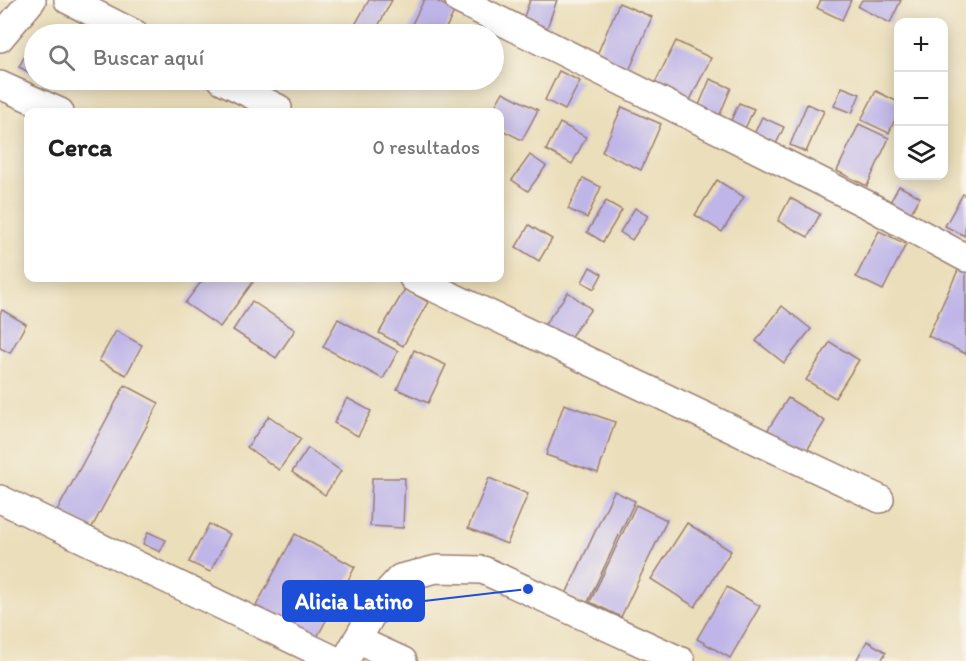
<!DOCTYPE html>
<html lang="es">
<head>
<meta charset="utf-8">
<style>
	body { margin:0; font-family:Itim,sans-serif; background:#f2f2f2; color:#222 }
	.controls { position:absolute; right:18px; top:18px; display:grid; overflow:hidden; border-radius:12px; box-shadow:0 3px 15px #0003 }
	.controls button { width:54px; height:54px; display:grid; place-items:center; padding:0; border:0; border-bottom:2px solid #e0e0e0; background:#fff; color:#222; font:30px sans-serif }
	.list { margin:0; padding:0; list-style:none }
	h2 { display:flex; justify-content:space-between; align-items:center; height:78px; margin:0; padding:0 24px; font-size:26px }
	h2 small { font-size:20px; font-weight:400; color:#767676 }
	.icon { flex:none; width:33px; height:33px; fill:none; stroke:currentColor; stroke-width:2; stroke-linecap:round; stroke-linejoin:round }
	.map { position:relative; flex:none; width:966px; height:661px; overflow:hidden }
	.search { position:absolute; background:#fff; box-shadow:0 3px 15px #0003; left:24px; top:24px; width:480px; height:66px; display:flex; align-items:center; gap:15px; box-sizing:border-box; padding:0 21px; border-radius:33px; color:#767676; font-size:22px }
	.panel { position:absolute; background:#fff; box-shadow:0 3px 15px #0003; left:24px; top:108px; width:480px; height:174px; border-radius:12px }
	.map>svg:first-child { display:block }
	.building { fill:#bfb5e8 }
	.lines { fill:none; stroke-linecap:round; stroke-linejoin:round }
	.minor-casing { stroke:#9a7e72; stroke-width:30 }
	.minor { stroke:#fff; stroke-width:27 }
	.leader { fill:none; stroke:#1d4ed8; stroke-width:2 }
	.callout-dot { fill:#1d4ed8; stroke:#f7f3e8; stroke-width:2 }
	.callout { fill:#1d4ed8; stroke:#1d4ed8; stroke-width:2 }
	.callout-label { font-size:22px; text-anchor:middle; font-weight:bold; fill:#fff }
</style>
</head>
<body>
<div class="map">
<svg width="966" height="661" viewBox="0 0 966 661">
	<rect width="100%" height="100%" fill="#f7f3e8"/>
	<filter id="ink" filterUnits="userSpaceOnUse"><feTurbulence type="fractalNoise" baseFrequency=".0167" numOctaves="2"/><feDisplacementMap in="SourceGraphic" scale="12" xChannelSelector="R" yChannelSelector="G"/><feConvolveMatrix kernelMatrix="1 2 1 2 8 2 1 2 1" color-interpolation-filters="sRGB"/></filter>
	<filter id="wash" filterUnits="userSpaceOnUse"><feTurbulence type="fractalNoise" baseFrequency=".008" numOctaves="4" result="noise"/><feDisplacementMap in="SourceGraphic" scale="24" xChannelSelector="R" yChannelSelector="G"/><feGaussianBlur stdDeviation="1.35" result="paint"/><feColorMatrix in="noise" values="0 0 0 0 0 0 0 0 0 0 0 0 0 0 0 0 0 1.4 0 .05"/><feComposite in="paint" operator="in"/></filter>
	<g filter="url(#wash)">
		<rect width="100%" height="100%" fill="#ebdeba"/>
		<g id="blocks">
			<g class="building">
				<path d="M 369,0 L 392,0 L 374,34 L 355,25 Z"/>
				<path d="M 424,0 L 434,0 L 455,10 L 443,34 L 407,34 Z"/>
				<path d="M 530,0 L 557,0 L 547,28 L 523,19 Z"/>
				<path d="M 821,0 L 851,0 L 842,20 L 817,8 Z"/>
				<path d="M 862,0 L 901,0 L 890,23 L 858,7 Z"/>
				<path d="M 619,3 L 652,17 L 629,71 L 596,57 Z"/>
				<path d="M 33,40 L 34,40 L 34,75 L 19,67 Z"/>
				<path d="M 676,41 L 711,58 L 688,104 L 653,87 Z"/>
				<path d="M 559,71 L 580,81 L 565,110 L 545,100 Z"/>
				<path d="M 710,79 L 731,88 L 718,119 L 697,110 Z"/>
				<path d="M 43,80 L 61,80 L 57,87 Z"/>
				<path d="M 842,87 L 860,94 L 852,113 L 834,106 Z"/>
				<path d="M 876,91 L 898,102 L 898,112 L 889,133 L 861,120 Z"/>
				<path d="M 503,92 L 538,110 L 522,140 L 500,129 L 500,112 L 492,112 Z"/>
				<path d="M 739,103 L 754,109 L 742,135 L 727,129 Z"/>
				<path d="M 807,104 L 824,111 L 806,152 L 790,145 Z"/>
				<path d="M 622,107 L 661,124 L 641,170 L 602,152 Z"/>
				<path d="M 762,117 L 784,127 L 776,144 L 754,134 Z"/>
				<path d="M 560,123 L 586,137 L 572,164 L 546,150 Z"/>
				<path d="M 859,124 L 889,138 L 867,186 L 837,171 Z"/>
				<path d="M 530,155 L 546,166 L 528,191 L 512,180 Z"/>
				<path d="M 583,178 L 601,187 L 587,218 L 568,209 Z"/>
				<path d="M 717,180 L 744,197 L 722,232 L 695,215 Z"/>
				<path d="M 899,186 L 920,197 L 908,218 L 888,206 Z"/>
				<path d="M 963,194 L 966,195 L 965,236 L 945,226 Z"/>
				<path d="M 790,198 L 820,214 L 808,237 L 778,221 Z"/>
				<path d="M 606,201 L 622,210 L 603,242 L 587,232 Z"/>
				<path d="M 635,208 L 648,216 L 632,240 L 620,232 Z"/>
				<path d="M 529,225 L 552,239 L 539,261 L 516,247 Z"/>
				<path d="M 879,231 L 906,244 L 883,290 L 856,277 Z"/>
				<path d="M 590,267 L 602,274 L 594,289 L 582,282 Z"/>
				<path d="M 959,268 L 966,271 L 966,354 L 928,336 Z"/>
				<path d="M 204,278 L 256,278 L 220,327 L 185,303 Z"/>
				<path d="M 405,289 L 428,302 L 403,346 L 379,333 Z"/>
				<path d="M 568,292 L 591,309 L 566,343 L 543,327 Z"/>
				<path d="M 252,301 L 295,330 L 276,358 L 233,330 Z"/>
				<path d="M 782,306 L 811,329 L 784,363 L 756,341 Z"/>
				<path d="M 2,310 L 26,324 L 10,353 L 0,348 L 0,314 Z"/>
				<path d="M 338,319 L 398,351 L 383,379 L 323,347 Z"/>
				<path d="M 116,331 L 142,345 L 126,375 L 99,361 Z"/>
				<path d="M 830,342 L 859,360 L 835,398 L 806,380 Z"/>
				<path d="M 414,350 L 446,365 L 428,403 L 397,389 Z"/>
				<path d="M 125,385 L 159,403 L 91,529 L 57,511 Z"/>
				<path d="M 347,398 L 371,411 L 358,436 L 334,423 Z"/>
				<path d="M 788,398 L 825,421 L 803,457 L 765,434 Z"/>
				<path d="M 564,404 L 615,422 L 598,473 L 546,455 Z"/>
				<path d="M 269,416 L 301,439 L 279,470 L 247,447 Z"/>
				<path d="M 308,448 L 341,471 L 325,495 L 292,472 Z"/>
				<path d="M 372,478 L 405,478 L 403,528 L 370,526 Z"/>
				<path d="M 489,478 L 528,494 L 507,544 L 468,528 Z"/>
				<path d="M 614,491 L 635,501 L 587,604 L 566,594 Z"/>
				<path d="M 636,505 L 667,520 L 621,617 L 590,602 Z"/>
				<path d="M 687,523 L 731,551 L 695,607 L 651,579 Z"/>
				<path d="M 209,524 L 230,534 L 210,572 L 189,562 Z"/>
				<path d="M 148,532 L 166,540 L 160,552 L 143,544 Z"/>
				<path d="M 295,534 L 355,567 L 316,639 L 256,606 Z"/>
				<path d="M 727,587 L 760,606 L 730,658 L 697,639 Z"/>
				<path d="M 867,641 L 886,652 L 881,661 L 856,661 Z"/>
			</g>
		</g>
	</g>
	<g filter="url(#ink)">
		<use href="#blocks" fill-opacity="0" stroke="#9a7e72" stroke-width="1.5"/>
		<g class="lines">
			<defs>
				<g id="minor">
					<path d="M 68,0 L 135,34"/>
					<path d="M 459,0 L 868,205 L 966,258"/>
					<path d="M 0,38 L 32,0"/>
					<path d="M 222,80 L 278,108"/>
					<path d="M 0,85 L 60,112"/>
					<path d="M 413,278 L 880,499"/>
					<path d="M 0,499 L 337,661"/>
					<path d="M 357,640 L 403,661"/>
					<path d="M 345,661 L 380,600 L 400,578 L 437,569 L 483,570 L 681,661"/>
				</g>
			</defs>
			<use href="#minor" class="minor-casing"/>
			<use href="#minor" class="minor"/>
		</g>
	</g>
	<path class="leader" d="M528 589L424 601"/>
	<circle class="callout-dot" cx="528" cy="589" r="6"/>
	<rect class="callout" x="283" y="581" width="141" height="40" rx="6"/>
	<g class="callout-label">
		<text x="354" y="609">Alicia Latino</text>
	</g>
</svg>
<div class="controls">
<button>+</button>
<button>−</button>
<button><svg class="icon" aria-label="layers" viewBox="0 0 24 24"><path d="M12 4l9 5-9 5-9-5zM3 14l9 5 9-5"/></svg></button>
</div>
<div class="search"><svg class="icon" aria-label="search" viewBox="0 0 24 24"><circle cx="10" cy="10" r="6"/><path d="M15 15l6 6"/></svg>Buscar aquí</div>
<section class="panel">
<h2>Cerca<small>0 resultados</small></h2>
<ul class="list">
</ul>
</section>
</div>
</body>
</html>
